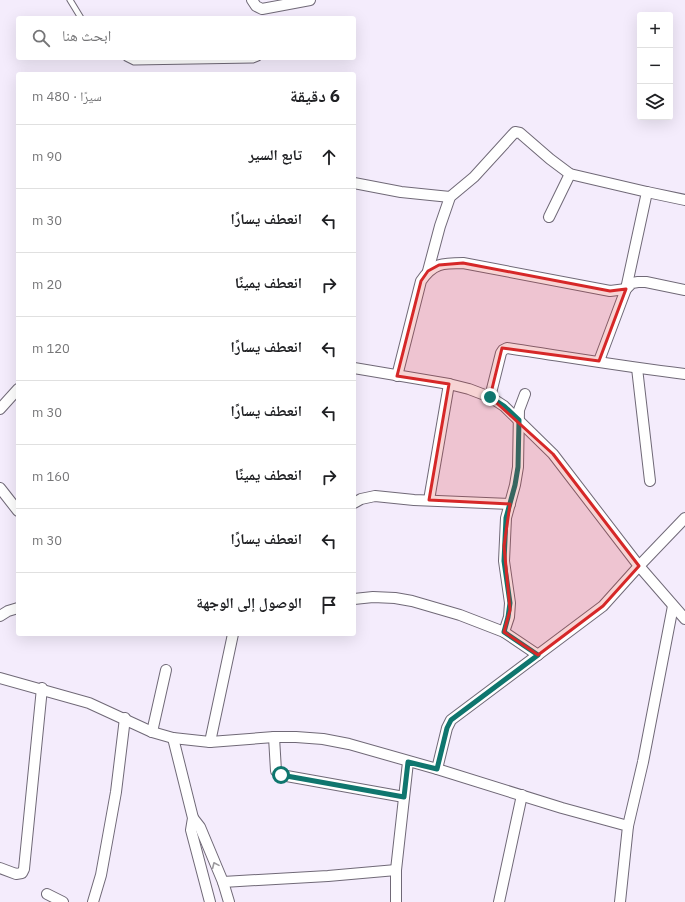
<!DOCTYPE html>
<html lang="ar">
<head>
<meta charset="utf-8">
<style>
	body { margin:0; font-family:"IBM Plex Sans","Noto Naskh Arabic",sans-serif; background:#f6f6f6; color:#202124; direction:rtl }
	.controls { position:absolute; right:12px; top:12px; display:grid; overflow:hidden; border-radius:4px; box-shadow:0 4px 16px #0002 }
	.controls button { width:36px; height:36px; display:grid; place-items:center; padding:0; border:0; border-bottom:1px solid #e0e0e0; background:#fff; color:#202124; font:20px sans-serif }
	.stop { position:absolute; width:12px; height:12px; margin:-9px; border:3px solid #0f766e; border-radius:50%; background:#fff }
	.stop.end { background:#0f766e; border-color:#fff; box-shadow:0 1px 4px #0008 }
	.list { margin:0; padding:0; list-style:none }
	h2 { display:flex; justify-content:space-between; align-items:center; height:52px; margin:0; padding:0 16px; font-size:17px }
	h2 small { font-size:13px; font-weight:400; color:#757577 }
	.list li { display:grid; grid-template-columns:26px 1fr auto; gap:12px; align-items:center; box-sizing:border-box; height:64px; padding:0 16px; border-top:1px solid #e0e0e0 }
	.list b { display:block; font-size:15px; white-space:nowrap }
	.list em { font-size:13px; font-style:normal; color:#757577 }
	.icon { flex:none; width:22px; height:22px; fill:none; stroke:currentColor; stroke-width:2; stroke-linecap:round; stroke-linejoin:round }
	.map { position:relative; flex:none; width:685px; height:902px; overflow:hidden; direction:ltr }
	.search { position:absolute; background:#fff; box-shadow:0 4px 16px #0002; left:16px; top:16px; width:340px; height:44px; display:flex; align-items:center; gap:10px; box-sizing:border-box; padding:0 14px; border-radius:4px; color:#757577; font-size:15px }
	.panel { position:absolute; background:#fff; box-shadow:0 4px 16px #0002; left:16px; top:72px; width:340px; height:564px; border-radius:4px; direction:rtl }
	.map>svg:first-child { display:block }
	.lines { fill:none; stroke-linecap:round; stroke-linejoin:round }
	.service-casing { stroke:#706977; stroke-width:7 }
	.minor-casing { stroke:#706977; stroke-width:12 }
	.service { stroke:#fff; stroke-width:5 }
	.minor { stroke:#fff; stroke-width:10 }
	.oneway { stroke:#9c9a9e }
	.route { stroke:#0f766e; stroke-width:5 }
	.marked { fill:#d62828; fill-opacity:0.2; stroke:#d62828; stroke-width:3; stroke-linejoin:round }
</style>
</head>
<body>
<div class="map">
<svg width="685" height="902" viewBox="0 0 685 902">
	<rect width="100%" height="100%" fill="#f4ecfc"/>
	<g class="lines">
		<defs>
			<g id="service">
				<path d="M 70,0 L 81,18"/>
				<path d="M 126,58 L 134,62 L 253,60 L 258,58"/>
			</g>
			<g id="minor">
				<path d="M 252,0 L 256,6 L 262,9 L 310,0"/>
				<path d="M 354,183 L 401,192 L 450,197"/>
				<path d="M 647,192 L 685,200"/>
				<path d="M 549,217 L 570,174"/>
				<path d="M 428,271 L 440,226 L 450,197 L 474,177 L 515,132 L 520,133 L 550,159 L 570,174 L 647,192 L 626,289 L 599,361"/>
				<path d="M 354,368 L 449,384 L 469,389 L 490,397 L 504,406 L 553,454 L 639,566 L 685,619"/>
				<path d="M 637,368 L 650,481"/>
				<path d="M 397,376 L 421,281 C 433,263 443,263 463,263 L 610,291 L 626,289 L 632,283 L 638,282 L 646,282 L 685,290"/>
				<path d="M 490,397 L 501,353 L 503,350 L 507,348 C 567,357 626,367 685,374"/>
				<path d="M 0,409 L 18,389"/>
				<path d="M 0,488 L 18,511"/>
				<path d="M 429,500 L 449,384"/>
				<path d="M 354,503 L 361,499 L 375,496 L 414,500 L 510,504"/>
				<path d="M 354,599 L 373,597 L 395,598 L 412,601 L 460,615 L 504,632 L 509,617 L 510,603 L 504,561 L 506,518 L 515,485 L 518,467 L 519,410 L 525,394"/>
				<path d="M 0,616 L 8,611 L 18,608"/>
				<path d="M 504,632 L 538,655"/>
				<path d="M 0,678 L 89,703 L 152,732 L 173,738 L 210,742 L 274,737 L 296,737 L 323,739 L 349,744 L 437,769 L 562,808 L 628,826 L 620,902"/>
				<path d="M 152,732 L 166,670"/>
				<path d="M 274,737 L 276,771 L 281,775 L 404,797"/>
				<path d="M 173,738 L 193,818 L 191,830 L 210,902"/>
				<path d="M 210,742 L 233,634"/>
				<path d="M 437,769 L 447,728 L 451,720 L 603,606 L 639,566 L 685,518"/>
				<path d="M 193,818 L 200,827 L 223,882 L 229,902"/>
				<path d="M 628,826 L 643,762 L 673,606"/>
				<path d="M 0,868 L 16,874 L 22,873 L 24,869 L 42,688"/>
				<path d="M 223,882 L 328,876 L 396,870"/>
				<path d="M 47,894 L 63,902"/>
				<path d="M 93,902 L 101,875 L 116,792 L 125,718"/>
				<path d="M 396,902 L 396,870 L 408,762"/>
				<path d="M 499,902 L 522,795"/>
			</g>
		</defs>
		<use href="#service" class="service-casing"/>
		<use href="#minor" class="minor-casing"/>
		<use href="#service" class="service"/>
		<use href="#minor" class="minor"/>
	</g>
	<defs><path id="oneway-chevron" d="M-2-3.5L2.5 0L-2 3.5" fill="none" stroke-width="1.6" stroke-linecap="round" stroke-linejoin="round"/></defs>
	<use class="oneway" href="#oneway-chevron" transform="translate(215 865) rotate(-114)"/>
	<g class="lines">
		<path class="route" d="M 281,775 L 404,797 L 408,762 L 437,769 L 447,728 L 451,720 L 538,655 L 504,632 L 508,617 L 510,603 L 504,561 L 506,518 L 515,485 L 518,467 L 519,420 L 504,406 L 490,397"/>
	</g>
	<path class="marked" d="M 463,263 L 610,291 L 626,289 L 599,361 L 502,348 L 490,397 L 553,454 L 639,566 L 603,606 L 538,655 L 504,632 L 510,610 L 504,546 L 510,504 L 429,500 L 449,384 L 397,376 L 421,281 L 428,271 L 439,265 Z"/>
</svg>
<div class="controls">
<button>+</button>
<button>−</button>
<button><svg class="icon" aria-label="layers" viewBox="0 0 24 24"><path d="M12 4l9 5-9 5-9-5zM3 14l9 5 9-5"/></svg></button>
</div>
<div class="stop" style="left:281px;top:775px"></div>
<div class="stop end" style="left:490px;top:397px"></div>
<div class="search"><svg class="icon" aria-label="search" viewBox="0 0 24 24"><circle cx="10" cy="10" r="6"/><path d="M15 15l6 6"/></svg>ابحث هنا</div>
<section class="panel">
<h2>6 دقيقة<small>سيرًا · 480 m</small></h2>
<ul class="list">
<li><svg class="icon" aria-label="ahead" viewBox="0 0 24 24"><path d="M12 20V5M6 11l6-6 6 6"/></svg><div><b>تابع السير</b></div><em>90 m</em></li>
<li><svg class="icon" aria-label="left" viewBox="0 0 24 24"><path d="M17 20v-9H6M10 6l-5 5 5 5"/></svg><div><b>انعطف يسارًا</b></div><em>30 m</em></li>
<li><svg class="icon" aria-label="right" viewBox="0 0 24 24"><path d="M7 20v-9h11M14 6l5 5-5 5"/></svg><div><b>انعطف يمينًا</b></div><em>20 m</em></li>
<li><svg class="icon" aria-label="left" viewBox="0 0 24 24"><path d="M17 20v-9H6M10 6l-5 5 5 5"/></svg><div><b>انعطف يسارًا</b></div><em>120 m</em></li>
<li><svg class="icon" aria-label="left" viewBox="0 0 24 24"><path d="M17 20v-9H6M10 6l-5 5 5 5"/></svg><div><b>انعطف يسارًا</b></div><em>30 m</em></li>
<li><svg class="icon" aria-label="right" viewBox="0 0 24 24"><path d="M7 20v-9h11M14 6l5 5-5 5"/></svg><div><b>انعطف يمينًا</b></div><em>160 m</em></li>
<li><svg class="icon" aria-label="left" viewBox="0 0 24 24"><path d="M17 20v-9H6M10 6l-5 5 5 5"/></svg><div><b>انعطف يسارًا</b></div><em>30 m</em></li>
<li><svg class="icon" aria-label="arrive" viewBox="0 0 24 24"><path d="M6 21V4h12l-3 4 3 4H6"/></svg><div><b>الوصول إلى الوجهة</b></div></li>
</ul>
</section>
</div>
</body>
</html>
